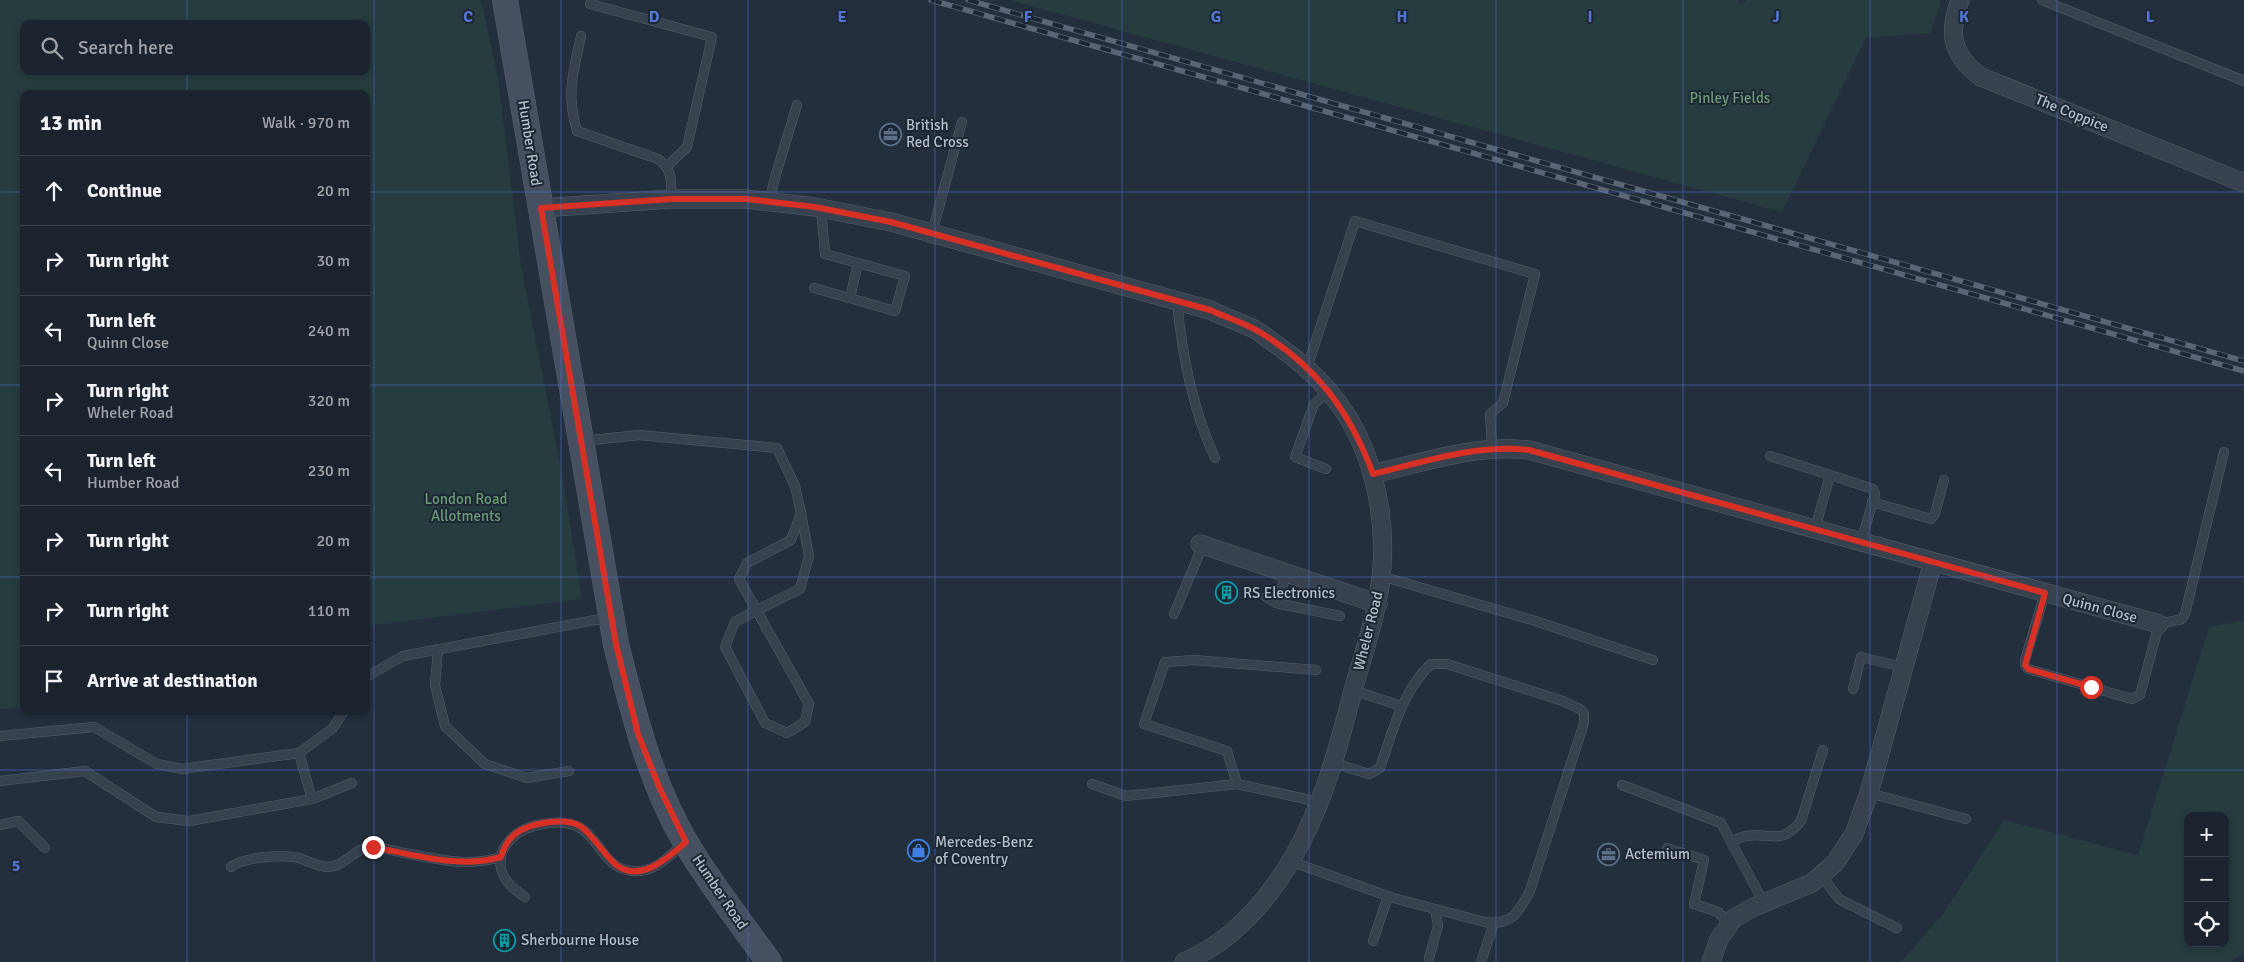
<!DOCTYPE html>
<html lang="en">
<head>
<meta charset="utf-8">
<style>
	body { margin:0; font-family:Signika,sans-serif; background:#242b36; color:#f1f3f6 }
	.controls { position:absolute; right:15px; bottom:15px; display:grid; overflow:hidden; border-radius:10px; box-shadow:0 2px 8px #0003 }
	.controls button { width:45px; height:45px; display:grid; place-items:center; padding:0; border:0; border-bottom:1px solid #39404a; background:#1b232e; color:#f1f3f6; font:25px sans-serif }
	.stop { position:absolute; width:15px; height:15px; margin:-11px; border:4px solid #d93025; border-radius:50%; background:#fff }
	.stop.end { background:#d93025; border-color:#fff; box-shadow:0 1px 5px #0008 }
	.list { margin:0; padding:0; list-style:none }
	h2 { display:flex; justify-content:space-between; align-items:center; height:65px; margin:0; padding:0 20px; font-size:21px }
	h2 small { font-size:16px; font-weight:400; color:#a0a4aa }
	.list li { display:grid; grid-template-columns:32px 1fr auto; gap:15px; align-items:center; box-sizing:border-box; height:70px; padding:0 20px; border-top:1px solid #39404a }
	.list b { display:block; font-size:19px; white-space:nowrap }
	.list p { margin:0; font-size:16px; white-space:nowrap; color:#a0a4aa }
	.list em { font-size:16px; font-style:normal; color:#a0a4aa }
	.icon { flex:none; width:28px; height:28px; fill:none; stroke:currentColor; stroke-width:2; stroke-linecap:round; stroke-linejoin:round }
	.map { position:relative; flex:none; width:2244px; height:962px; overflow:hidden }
	.search { position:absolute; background:#1b232e; box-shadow:0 2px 8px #0003; left:20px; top:20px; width:350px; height:55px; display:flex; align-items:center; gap:12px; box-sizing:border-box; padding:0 18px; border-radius:10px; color:#a0a4aa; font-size:19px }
	.panel { position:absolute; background:#1b232e; box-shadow:0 2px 8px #0003; left:20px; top:90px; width:350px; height:625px; border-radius:10px }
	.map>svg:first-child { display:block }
	.green { fill:#263c3f; fill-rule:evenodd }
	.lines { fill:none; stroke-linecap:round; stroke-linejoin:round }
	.service-casing { stroke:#565f6c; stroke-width:10 }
	.minor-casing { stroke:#565f6c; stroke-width:19 }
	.secondary-casing { stroke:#565f6c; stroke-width:26 }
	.service { stroke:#38414e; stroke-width:9 }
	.minor { stroke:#38414e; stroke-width:18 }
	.secondary { stroke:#465061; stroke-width:25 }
	.rail-casing { stroke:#5a6575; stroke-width:5.5 }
	.rail { stroke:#1d2633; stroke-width:4; stroke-dasharray:11; stroke-linecap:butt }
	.route { stroke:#d93025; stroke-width:6 }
	.grid { fill:none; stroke:#5274d3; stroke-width:1; stroke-opacity:0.55 }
	.labels { text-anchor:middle; stroke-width:4; stroke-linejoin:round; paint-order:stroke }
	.park-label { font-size:15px; fill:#6b9a76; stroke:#1d2633 }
	.street-label { font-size:15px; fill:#b4bcc9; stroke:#1d2633 }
	.poi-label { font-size:15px; fill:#b4bcc9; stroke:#1d2633; text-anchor:start }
	.grid-label { font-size:16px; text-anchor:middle; font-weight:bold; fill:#5274d3; stroke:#1d2633; stroke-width:4; stroke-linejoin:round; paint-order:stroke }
</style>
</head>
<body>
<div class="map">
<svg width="2244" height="962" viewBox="0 0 2244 962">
	<rect width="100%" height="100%" fill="#242f3e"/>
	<g class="green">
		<path d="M 0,0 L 481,0 L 498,77 L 521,265 L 562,474 L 582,599 L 366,626 L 366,94 L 24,94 L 24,707 L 0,709 ZM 24,24 L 366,24 L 366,71 L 24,71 Z"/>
		<path d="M 1010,0 L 1737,0 L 1742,4 L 1746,0 L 1942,0 L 1930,33 L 1866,38 L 1782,212 Z"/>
		<path d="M 2244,621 L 2244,954 L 2229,962 L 1901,962 L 1943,914 L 2004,820 L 2138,855 L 2209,627 ZM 2188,816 L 2225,816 L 2225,943 L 2188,943 Z"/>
	</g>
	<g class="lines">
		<defs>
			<g id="service">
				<path d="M 2042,0 L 2244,81"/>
				<path d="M 590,4 L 712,37 L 687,147 L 667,166"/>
				<path d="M 581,36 C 573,74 566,93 577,131 L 658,159 C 674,171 671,182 671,199"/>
				<path d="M 769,202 L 776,174 L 797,105"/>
				<path d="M 932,233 L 962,122"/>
				<path d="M 814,288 L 895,311 L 905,276 L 825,254 L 821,208"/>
				<path d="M 850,298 L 858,263"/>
				<path d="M 1177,301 C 1182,356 1192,408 1215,458"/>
				<path d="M 1307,368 L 1355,221 L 1535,274 L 1503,403 L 1490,414 L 1492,448"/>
				<path d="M 582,441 L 639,435 L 777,448 L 795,486 L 801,513"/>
				<path d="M 1770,456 L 1830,475 L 1815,529"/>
				<path d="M 1326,469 L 1295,457 L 1314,404 L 1329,391"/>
				<path d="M 1830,475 L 1873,489 L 1875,494 L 1861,542"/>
				<path d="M 1872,502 L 1931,519 L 1935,514 L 1944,480"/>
				<path d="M 1381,576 L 1532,620 L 1653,660"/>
				<path d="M 2045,593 L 2025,660 L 2025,665 L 2028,669 L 2132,699 L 2140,695 L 2159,624 L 2182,619 L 2185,614 L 2224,452"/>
				<path d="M 1266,597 L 1276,603 L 1340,616"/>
				<path d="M 1276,603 L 1287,573"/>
				<path d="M 755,611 L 735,622 L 725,647 L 765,723 L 787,733 L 805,722 L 809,704 L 739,579 L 747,563 L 791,540 L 801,513 L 809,556 L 800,589 L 755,611"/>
				<path d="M 1174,614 L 1203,545"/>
				<path d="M 438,649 L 435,685 L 445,726 L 485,764 L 527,778 L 569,771"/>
				<path d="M 366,677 L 403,656 L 611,617"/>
				<path d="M 1853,689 L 1861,657 L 1903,667"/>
				<path d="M 1353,690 L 1401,706"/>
				<path d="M 344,711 L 333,728 L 299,753 L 312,799 L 352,783"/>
				<path d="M 0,736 L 94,727 L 157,764 L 182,769 L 299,753"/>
				<path d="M 0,781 L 85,771 L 156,817 L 189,821 L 312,799"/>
				<path d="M 1092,784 L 1126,796 L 1237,784 L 1319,802"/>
				<path d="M 1237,784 L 1227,751 L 1144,724 L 1165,662 L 1194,660 L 1316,670"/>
				<path d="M 1622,785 L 1721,823 L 1764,903"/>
				<path d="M 1869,793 L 1966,819"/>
				<path d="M 0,825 L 18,821 L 45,848"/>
				<path d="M 1731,842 C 1735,840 1741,837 1746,836 C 1769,832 1782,846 1801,821 L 1823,750"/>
				<path d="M 1667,848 L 1704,860 L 1694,904 L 1718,912 L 1729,924"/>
				<path d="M 1290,861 L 1393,898 L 1485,922 C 1511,926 1519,912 1530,891 L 1584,723 L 1584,713 L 1580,709 L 1563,701 L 1447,664 L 1431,664 C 1402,691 1393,731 1380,768 L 1369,774 L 1333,763"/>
				<path d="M 231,867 C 244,857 278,855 294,857 C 306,859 315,866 327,867 C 345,867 355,847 372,847 C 381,847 390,850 399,852 C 435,858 464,868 501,857"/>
				<path d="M 1821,875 L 1839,899 L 1897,928"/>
				<path d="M 525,897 C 514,889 505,883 501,869 C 499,857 503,846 512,838 C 521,829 531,826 543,824 C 603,813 592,867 632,871 C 654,873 669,857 684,843"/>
				<path d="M 1373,941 L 1388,896"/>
				<path d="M 1429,958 L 1438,926 L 1435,909"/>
				<path d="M 1481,962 L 1494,923"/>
			</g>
			<g id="minor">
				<path d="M 1960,0 C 1948,33 1951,55 1981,77 L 2244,183"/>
				<path d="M 541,208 L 671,199 L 746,199 L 815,207 L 891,222 L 1210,310 C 1224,317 1240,322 1254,329 C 1262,333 1269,340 1277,345 C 1315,372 1345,403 1363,447 C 1378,484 1385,527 1382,567 C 1379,609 1365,648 1354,687 C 1346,717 1339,746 1329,775 C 1305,849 1259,930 1184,962"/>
				<path d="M 1373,474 C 1424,462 1476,444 1529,450 L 2159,624"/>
				<path d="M 1200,544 L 1378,604"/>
				<path d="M 1711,962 L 1719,939 L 1734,918 L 1754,907 L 1812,883 L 1835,863 L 1854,834 L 1869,793 L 1933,562"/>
			</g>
			<path id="secondary" d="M 505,0 L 616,644 C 633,712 650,782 686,843 C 711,885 741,923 769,962"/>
		</defs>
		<use href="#service" class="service-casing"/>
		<use href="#minor" class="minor-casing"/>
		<use href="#secondary" class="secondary-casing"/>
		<use href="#service" class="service"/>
		<use href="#minor" class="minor"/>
		<use href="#secondary" class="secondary"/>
		<defs>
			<g id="rail">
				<path d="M 931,0 L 2244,371"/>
				<path d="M 968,0 L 2244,361"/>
			</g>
		</defs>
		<use href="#rail" class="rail-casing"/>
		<use href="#rail" class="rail"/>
	</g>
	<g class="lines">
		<path class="route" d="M 373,847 C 415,855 459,869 501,857 C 504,846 510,836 521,830 C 535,823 566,817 580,826 C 592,834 601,850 611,860 C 635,887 666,860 686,842 L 660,789 L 638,734 L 616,644 L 541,208 L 672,199 L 746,199 L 815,207 L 891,222 L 1210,310 C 1225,317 1242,322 1256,330 C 1315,364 1350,411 1373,474 C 1424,462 1476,444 1529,450 L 2045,593 L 2025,665 L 2028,669 L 2091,687"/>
	</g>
	<path class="grid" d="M 187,0 L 187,24M 374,0 L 374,962M 561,0 L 561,962M 748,0 L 748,962M 935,0 L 935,962M 1122,0 L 1122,962M 1309,0 L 1309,962M 1496,0 L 1496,962M 1683,0 L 1683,962M 1870,0 L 1870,962M 2057,0 L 2057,962M 187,71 L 187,94M 0,192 L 24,192M 366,192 L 2244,192M 0,385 L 24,385M 366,385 L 2244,385M 0,577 L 24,577M 366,577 L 2244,577M 187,711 L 187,962M 0,770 L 2244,770"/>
	<defs>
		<symbol id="office-ring" viewBox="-11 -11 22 22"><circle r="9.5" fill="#1d2633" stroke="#5c6f8a" stroke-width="1.5"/><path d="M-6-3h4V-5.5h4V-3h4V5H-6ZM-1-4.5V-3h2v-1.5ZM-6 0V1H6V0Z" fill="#5c6f8a"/></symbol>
		<symbol id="building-ring" viewBox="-11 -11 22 22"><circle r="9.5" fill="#1d2633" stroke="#0f9aa8" stroke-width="1.5"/><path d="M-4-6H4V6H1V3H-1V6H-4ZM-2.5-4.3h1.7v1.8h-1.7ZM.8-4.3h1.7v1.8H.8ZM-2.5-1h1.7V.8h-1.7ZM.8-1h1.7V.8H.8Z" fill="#0f9aa8"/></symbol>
		<symbol id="shop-ring" viewBox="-11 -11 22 22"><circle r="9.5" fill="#1d2633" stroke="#3f7fe0" stroke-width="1.5"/><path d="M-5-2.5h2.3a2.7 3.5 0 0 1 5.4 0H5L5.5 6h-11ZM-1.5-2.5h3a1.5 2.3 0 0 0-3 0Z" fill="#3f7fe0"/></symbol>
	</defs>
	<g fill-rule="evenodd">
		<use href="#office-ring" x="878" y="122" width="25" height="25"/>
		<use href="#building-ring" x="1214" y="580" width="25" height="25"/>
		<use href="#shop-ring" x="906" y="838" width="25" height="25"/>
		<use href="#office-ring" x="1596" y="842" width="25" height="25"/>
		<use href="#building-ring" x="492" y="928" width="25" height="25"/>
	</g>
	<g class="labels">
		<g class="park-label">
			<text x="1730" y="103">Pinley Fields</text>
			<text x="466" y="504">London Road<tspan x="466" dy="17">Allotments</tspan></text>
		</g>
		<g class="street-label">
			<text transform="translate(2072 113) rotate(22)" y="5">The Coppice</text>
			<text transform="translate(530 143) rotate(81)" y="5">Humber Road</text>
			<text transform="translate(2100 608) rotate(15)" y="5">Quinn Close</text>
			<text transform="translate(1368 631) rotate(-76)" y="5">Wheler Road</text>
			<text transform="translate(720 892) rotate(56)" y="5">Humber Road</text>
		</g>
		<g class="poi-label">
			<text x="906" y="130">British<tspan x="906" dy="17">Red Cross</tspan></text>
			<text x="1243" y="598">RS Electronics</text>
			<text x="935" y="847">Mercedes-Benz<tspan x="935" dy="17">of Coventry</tspan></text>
			<text x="1625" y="859">Actemium</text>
			<text x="521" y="945">Sherbourne House</text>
		</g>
	</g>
	<g class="grid-label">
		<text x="468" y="22">C</text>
		<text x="654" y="22">D</text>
		<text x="842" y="22">E</text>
		<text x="1028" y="22">F</text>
		<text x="1216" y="22">G</text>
		<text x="1402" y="22">H</text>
		<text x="1590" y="22">I</text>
		<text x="1776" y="22">J</text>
		<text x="1964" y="22">K</text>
		<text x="2150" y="22">L</text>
		<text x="16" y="871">5</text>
	</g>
</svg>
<div class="controls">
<button>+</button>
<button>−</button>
<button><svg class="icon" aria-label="locate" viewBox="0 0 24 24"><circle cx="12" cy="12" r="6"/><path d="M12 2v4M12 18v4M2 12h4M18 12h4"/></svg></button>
</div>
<div class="stop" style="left:2091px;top:687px"></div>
<div class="stop end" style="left:373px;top:847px"></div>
<div class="search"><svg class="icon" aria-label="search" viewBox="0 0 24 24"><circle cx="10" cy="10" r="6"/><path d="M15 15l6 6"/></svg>Search here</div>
<section class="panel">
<h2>13 min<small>Walk · 970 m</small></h2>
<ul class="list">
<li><svg class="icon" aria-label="ahead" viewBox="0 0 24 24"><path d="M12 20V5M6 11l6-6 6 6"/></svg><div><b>Continue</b></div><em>20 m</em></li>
<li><svg class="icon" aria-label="right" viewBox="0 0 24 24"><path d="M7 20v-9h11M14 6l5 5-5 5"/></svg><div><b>Turn right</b></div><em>30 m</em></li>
<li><svg class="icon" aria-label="left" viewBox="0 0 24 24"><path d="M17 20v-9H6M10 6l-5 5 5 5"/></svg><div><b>Turn left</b><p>Quinn Close</p></div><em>240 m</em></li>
<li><svg class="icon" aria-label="right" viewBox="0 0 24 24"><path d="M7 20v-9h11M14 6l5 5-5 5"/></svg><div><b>Turn right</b><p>Wheler Road</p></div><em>320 m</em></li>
<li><svg class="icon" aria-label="left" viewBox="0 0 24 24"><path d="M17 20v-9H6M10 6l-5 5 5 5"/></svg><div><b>Turn left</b><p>Humber Road</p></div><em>230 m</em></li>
<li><svg class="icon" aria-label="right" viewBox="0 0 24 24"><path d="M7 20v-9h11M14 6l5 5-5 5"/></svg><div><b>Turn right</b></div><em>20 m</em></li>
<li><svg class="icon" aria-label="right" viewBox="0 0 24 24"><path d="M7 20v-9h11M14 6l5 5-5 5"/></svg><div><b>Turn right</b></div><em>110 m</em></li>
<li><svg class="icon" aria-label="arrive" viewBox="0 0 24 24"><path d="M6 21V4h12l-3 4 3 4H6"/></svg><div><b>Arrive at destination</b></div></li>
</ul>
</section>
</div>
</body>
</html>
